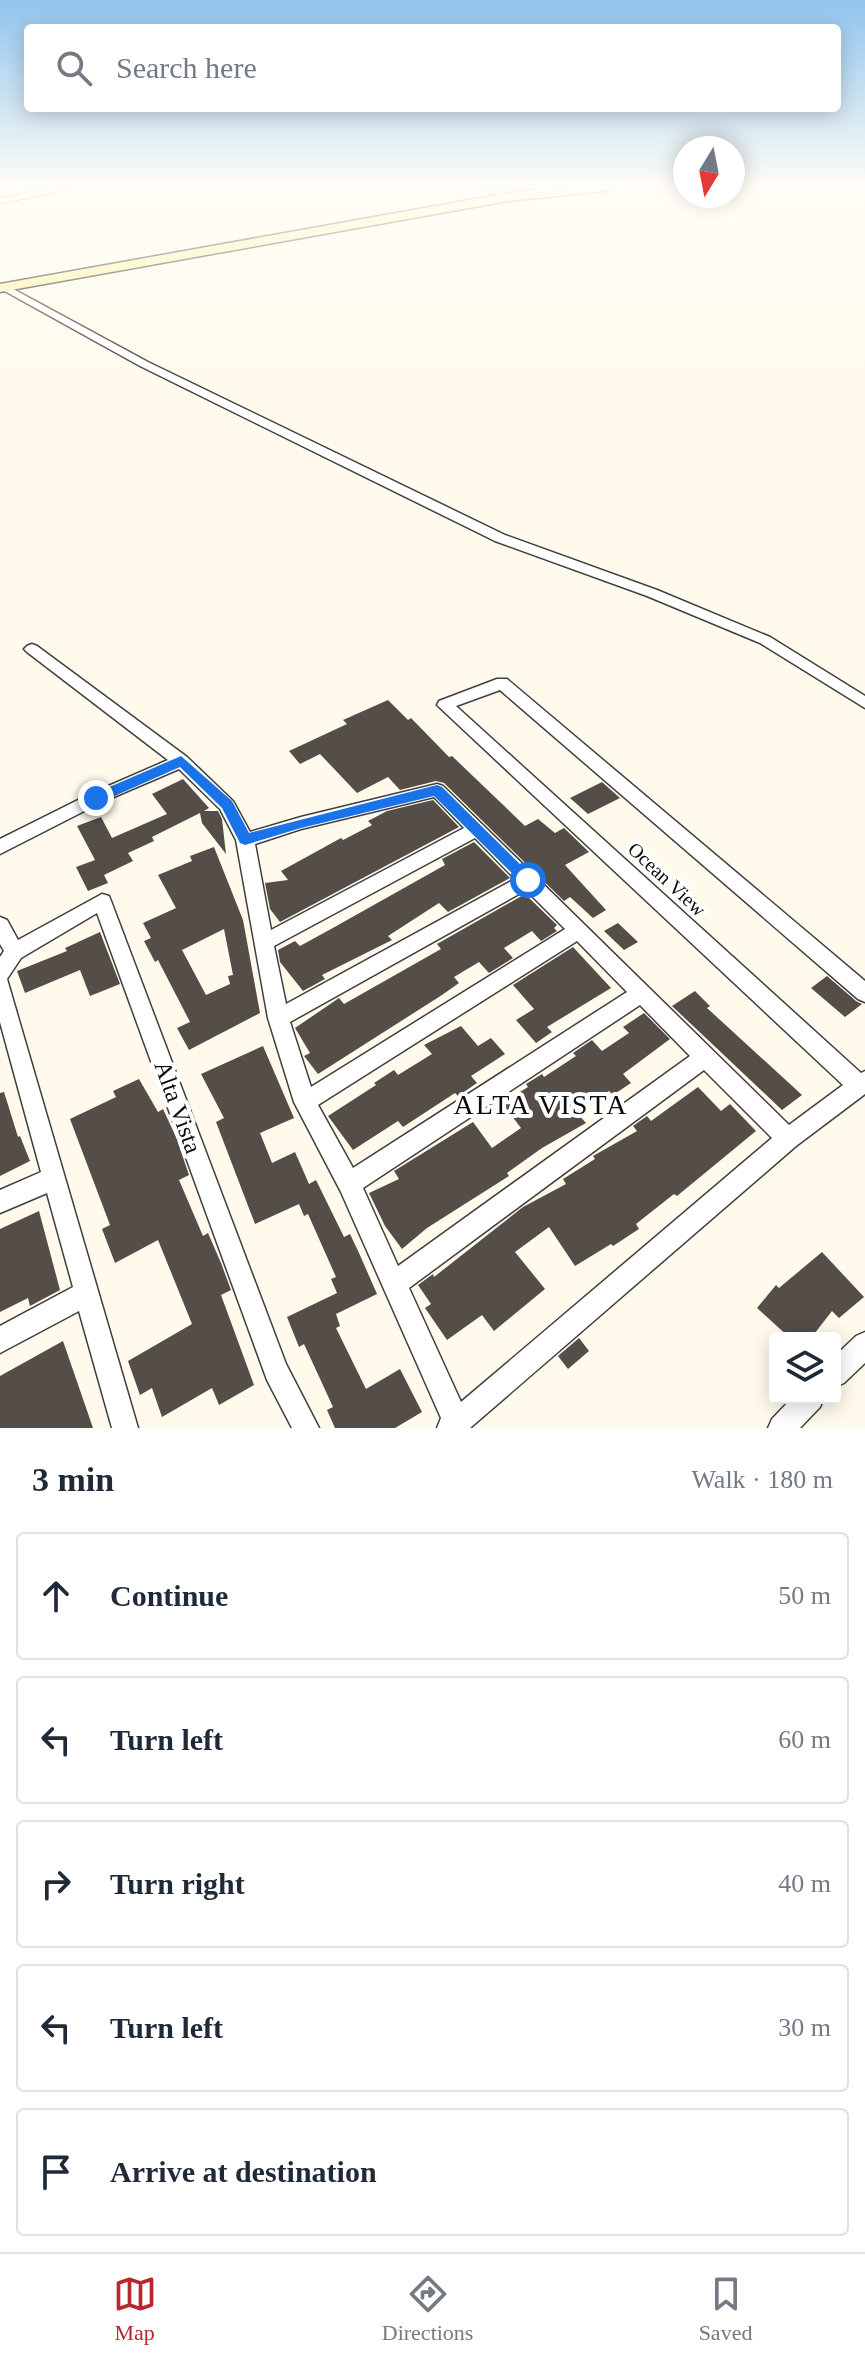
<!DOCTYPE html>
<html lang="en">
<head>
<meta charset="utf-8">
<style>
	body { margin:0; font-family:"Times New Roman",serif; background:#f6f6f7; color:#1f2937 }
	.controls { position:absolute; right:24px; bottom:24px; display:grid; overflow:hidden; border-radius:8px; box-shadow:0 4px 20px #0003 }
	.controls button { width:72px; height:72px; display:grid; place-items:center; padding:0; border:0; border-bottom:2px solid #e0e1e3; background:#fff; color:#1f2937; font:40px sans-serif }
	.compass { position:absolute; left:673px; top:136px; width:72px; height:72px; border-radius:50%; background:#fff; box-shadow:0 4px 20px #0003; rotate:190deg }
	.stop { position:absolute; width:24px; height:24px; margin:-18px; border:6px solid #1a73e8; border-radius:50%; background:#fff }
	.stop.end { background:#1a73e8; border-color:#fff; box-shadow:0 2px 8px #0008 }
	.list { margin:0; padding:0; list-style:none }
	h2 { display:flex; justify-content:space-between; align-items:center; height:104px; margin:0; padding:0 32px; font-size:34px }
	h2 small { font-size:26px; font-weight:400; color:#747a83 }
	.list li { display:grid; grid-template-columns:52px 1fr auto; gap:24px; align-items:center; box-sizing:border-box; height:128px; margin:0 16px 16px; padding:0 16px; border:2px solid #e0e1e3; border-radius:8px }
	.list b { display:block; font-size:30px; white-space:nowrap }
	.list em { font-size:26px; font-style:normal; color:#747a83 }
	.icon { flex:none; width:44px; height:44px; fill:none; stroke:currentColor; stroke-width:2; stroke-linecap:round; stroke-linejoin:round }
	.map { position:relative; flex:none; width:865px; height:1428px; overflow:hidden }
	.search { position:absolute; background:#fff; box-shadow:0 4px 20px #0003; left:24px; right:24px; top:24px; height:88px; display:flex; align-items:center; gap:20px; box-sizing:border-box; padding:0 28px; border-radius:8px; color:#747a83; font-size:30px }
	.sheet { height:824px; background:#fff }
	nav { display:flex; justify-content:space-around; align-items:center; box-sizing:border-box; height:112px; border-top:2px solid #e0e1e3; background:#fff; font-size:22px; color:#747a83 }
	nav a { display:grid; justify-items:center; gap:4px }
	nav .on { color:#b82730 }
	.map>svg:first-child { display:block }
	.building { fill:#544d48; fill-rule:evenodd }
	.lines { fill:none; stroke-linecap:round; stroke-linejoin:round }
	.lane-casing { stroke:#3f3f3f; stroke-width:7 }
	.street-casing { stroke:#3f3f3f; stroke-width:3 }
	.secondary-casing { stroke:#2e2e2e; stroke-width:3 }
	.lane { stroke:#fff; stroke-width:5 }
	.street { fill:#fff; fill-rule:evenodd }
	.secondary { fill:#fdf3a7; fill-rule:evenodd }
	.route { fill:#1a73e8 }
	.labels { text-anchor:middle; stroke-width:8; stroke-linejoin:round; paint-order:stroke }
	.street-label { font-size:20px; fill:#0c0c0c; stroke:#fff }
	.near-street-label { font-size:24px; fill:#0c0c0c; stroke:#fff }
	.near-quarter-label { font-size:28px; letter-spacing:2px; fill:#0c0c0c; stroke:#fff }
</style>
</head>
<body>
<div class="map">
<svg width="865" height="1428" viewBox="0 0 865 1428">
	<rect width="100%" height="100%" fill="#fffaeb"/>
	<g class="building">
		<path d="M 388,700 L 408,720 L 411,718 L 449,757 L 452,756 L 525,826 L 538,819 L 555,833 L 564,828 L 589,852 L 565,865 L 606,910 L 593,918 L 570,897 L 564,901 L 444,783 L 436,781 L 400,790 L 388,777 L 357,793 L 320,754 L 300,764 L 289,751 L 347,724 L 343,720 Z"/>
		<path d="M 183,779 L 209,808 L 204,811 L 218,811 L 222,819 L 226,854 L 202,823 L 200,813 L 152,837 L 154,841 L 128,853 L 133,861 L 104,875 L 108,883 L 88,891 L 76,867 L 95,860 L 77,826 L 101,817 L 112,838 L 167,814 L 152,794 Z"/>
		<path d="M 602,782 L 620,798 L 588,814 L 570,798 Z"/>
		<path d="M 433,800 L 459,827 L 280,922 L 270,909 L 265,883 L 288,880 L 281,871 L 341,838 L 343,840 L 372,825 L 368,821 L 387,811 Z"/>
		<path d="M 474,842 L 510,878 L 448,912 L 439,903 L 388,936 L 392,940 L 322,975 L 325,979 L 303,991 L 280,962 L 278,950 L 295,941 L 300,946 L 331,929 L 445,865 L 442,859 Z"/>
		<path d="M 214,847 L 243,920 L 260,1013 L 189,1050 L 177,1028 L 190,1022 L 158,960 L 155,962 L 144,941 L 151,938 L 143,923 L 176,908 L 158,875 L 192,861 L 190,856 ZM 224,929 L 233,975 L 228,976 L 230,984 L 206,995 L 182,950 Z"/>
		<path d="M 525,894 L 557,925 L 554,928 L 557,931 L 541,941 L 532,931 L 504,948 L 513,958 L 489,973 L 479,962 L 454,977 L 459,983 L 442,995 L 318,1074 L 304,1056 L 310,1053 L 295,1028 L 339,998 L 344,1004 L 441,949 L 437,944 Z"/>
		<path d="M 618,923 L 638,942 L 624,950 L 604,931 Z"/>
		<path d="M 100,932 L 120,984 L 90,996 L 80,970 L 25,993 L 17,971 L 67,951 L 65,948 Z"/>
		<path d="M 573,947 L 611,988 L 547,1027 L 552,1032 L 536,1043 L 516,1020 L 534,1009 L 513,985 Z"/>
		<path d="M 827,976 L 856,1001 L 862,1004 L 845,1017 L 811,988 Z"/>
		<path d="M 695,991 L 710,1006 L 707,1008 L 802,1095 L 782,1110 L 672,1006 Z"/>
		<path d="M 644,1013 L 670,1039 L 623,1074 L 631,1083 L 613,1095 L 609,1091 L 576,1112 L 586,1123 L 542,1148 L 507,1173 L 509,1176 L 427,1228 L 402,1249 L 385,1226 L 369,1193 L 399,1179 L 394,1171 L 473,1122 L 492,1148 L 521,1128 L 502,1103 L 528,1087 L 526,1084 L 542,1074 L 544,1077 L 576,1056 L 573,1053 L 592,1040 L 602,1051 L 629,1033 L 623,1027 Z"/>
		<path d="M 461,1026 L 478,1046 L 491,1038 L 505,1054 L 471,1076 L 477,1083 L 458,1096 L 455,1093 L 403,1127 L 398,1121 L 353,1150 L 328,1116 L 376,1085 L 374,1083 L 394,1070 L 398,1075 L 432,1054 L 424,1045 Z"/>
		<path d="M 263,1046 L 294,1118 L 260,1133 L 272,1163 L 295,1152 L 309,1184 L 316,1180 L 344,1237 L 350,1234 L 359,1253 L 377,1294 L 336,1314 L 340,1326 L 336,1328 L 366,1389 L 400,1369 L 422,1412 L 395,1428 L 335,1428 L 327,1410 L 333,1407 L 304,1344 L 299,1347 L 287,1317 L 337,1293 L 331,1279 L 336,1277 L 308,1214 L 304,1216 L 299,1204 L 255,1224 L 216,1122 L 224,1118 L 201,1074 Z"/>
		<path d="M 139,1079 L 158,1112 L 163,1109 L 176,1137 L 189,1175 L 179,1180 L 203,1236 L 208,1233 L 221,1263 L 231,1290 L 221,1295 L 254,1385 L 219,1405 L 212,1388 L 162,1417 L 152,1388 L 140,1395 L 128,1361 L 192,1324 L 158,1240 L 115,1263 L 102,1229 L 110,1225 L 70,1119 L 116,1097 L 113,1091 Z"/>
		<path d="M 698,1087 L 721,1111 L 730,1104 L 756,1131 L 677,1196 L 674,1194 L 636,1224 L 639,1229 L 613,1246 L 611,1244 L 575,1266 L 549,1227 L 515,1252 L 545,1289 L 494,1331 L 482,1315 L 447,1340 L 425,1308 L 431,1304 L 418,1285 L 433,1274 L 434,1277 L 523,1207 L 566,1184 L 563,1179 L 595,1159 L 593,1156 L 637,1131 L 633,1126 L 647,1116 L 651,1121 Z"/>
		<path d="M 4,1092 L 18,1137 L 20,1136 L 30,1161 L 0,1176 L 0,1093 Z"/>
		<path d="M 39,1211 L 60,1290 L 30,1306 L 28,1298 L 0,1312 L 0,1229 Z"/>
		<path d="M 822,1252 L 864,1297 L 839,1318 L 832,1311 L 811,1338 L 790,1338 L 757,1308 L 776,1285 L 779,1288 Z"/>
		<path d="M 579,1338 L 589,1351 L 568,1369 L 558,1356 Z"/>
		<path d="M 63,1341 L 93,1428 L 0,1428 L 0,1376 Z"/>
	</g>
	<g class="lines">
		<defs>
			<g id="lane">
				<path d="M 487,187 L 508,197"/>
				<path d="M 537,187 L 551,192"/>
				<path d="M 0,201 L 66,187"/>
			</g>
			<g id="street">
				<path d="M 4,284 L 148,362 L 505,535 L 657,590 L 770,637 L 865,696 L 865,708 L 760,643 L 647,596 L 495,541 L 140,366 L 1,289 L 1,285 Z"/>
				<path d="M 32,644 L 37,646 L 187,757 L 233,801 L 250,832 L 301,817 L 437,784 L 443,786 L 789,1125 L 843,1085 L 437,705 L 439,701 L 497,679 L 507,679 L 865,981 L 865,1002 L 858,999 L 500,690 L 456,706 L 861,1073 L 865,1071 L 865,1094 L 796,1146 L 470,1428 L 437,1428 L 441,1418 L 341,1192 L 294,1102 L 268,1018 L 236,840 L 220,809 L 179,769 L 102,802 L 0,854 L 0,839 L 90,794 L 168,760 L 27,652 L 24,649 L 27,646 ZM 434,797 L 464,828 L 271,930 L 255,844 L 301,829 ZM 475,838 L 515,879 L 286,1004 L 274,946 ZM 526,890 L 565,929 L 311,1087 L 290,1022 ZM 577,941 L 627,992 L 353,1168 L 318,1105 ZM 640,1005 L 690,1056 L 398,1266 L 363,1188 ZM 704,1070 L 772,1138 L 461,1402 L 409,1288 Z"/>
				<path d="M 102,894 L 109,896 L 111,901 L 286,1364 L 319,1428 L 292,1428 L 267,1380 L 97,913 L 21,958 L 7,979 L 138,1428 L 112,1428 L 79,1311 L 0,1353 L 0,1326 L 73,1287 L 47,1193 L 0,1213 L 0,1190 L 41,1172 L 0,1022 L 0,957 L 4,951 L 0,944 L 0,917 L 7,920 L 18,940 Z"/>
				<path d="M 865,1332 L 865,1363 L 844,1383 L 835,1387 L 835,1356 L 856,1336 Z"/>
				<path d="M 792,1398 L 824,1398 L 820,1407 L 800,1428 L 768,1428 L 772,1419 Z"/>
			</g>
			<path id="secondary" d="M 569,187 L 612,187 L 606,191 L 508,201 L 0,292 L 0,284 L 508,193 Z"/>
		</defs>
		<use href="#lane" class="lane-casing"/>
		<use href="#street" class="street-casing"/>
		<use href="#secondary" class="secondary-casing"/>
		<use href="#lane" class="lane"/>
		<use href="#street" class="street"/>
		<use href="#secondary" class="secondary"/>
	</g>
	<linearGradient id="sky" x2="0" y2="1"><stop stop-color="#92c4ed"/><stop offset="0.48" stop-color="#fffdf6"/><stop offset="1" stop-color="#fffdf6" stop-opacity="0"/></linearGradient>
	<rect width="865" height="387" fill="url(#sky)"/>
	<path class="route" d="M 181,756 L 232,801 L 249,833 L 437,785 L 442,787 L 536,880 L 533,884 L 523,884 L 434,796 L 301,828 L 245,845 L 240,843 L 222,808 L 180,767 L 101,802 L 96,803 L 89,798 L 91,795 Z"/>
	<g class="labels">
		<g class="street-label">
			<text transform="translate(667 879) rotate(43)" y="7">Ocean View</text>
		</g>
		<g class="near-street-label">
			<text transform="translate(178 1107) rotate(70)" y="8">Alta Vista</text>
		</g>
		<g class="near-quarter-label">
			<text x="541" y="1114">ALTA VISTA</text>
		</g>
	</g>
</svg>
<div class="controls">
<button><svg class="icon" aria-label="layers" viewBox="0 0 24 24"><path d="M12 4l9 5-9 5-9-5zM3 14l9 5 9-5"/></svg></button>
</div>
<svg class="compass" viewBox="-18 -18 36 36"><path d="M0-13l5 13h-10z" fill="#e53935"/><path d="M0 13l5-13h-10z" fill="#747a83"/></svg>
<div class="stop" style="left:528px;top:880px"></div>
<div class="stop end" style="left:96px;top:798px"></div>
<div class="search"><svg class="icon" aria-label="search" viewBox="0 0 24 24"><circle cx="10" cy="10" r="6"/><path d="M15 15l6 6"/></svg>Search here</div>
</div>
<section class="sheet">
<h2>3 min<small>Walk · 180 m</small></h2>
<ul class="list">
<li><svg class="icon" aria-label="ahead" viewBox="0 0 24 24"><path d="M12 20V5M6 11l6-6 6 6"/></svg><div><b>Continue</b></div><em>50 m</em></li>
<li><svg class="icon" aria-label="left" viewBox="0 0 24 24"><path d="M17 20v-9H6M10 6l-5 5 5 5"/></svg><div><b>Turn left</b></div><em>60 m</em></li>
<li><svg class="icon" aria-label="right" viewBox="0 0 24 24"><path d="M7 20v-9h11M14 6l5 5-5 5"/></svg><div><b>Turn right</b></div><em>40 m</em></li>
<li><svg class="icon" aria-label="left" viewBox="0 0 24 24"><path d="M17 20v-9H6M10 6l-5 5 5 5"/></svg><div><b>Turn left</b></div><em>30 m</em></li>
<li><svg class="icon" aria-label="arrive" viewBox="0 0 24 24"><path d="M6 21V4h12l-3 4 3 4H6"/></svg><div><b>Arrive at destination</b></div></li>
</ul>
</section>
<nav>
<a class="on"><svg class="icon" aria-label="map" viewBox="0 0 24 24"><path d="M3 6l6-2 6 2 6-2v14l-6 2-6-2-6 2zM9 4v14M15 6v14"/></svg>Map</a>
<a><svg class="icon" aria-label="directions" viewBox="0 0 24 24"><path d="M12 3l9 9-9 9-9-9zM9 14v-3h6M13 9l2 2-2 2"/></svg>Directions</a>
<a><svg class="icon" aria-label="saved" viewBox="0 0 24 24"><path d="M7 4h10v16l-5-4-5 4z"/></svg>Saved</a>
</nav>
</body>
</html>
